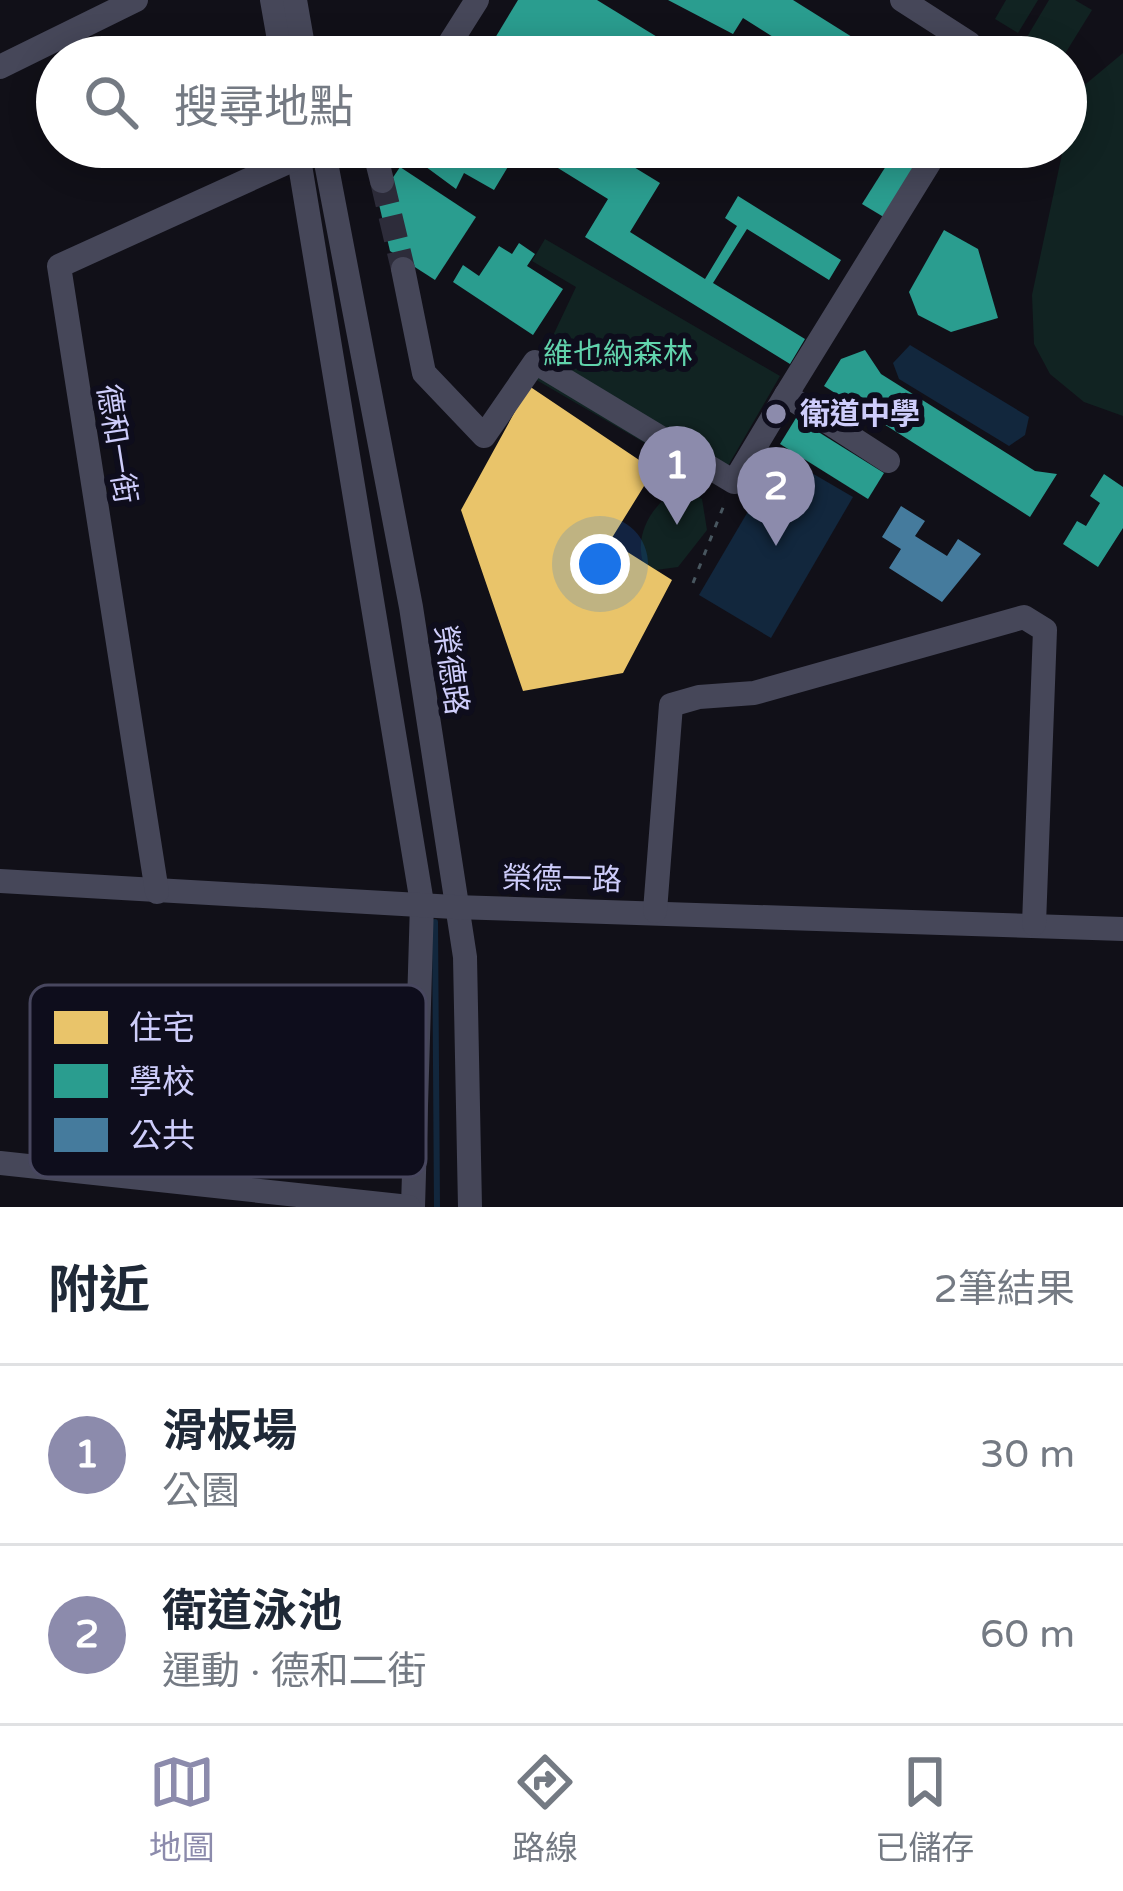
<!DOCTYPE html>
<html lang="zh-TW">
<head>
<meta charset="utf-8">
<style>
	body { margin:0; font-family:"Varela Round","Noto Sans TC",sans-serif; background:#f2f2f3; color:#1f2937 }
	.you { position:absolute; left:600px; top:564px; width:42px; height:42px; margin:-30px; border:9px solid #fff; border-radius:50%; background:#1a73e8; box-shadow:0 0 0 18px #1a73e833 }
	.badge { display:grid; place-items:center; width:78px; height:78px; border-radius:50%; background:#8c8bac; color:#fff; font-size:39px; font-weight:700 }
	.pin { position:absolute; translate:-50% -99px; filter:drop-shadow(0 3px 6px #0008) }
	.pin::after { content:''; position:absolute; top:63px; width:42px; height:36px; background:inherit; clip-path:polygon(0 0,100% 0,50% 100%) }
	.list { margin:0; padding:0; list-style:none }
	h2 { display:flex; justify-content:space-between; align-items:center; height:156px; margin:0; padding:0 48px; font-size:51px }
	h2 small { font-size:39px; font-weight:400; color:#747a83 }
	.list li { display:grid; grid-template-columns:78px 1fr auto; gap:36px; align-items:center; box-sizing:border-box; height:180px; padding:0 48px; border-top:3px solid #e0e1e3 }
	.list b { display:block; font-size:45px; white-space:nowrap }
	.list p { margin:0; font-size:39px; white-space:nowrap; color:#747a83 }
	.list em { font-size:39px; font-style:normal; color:#747a83 }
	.icon { flex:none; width:66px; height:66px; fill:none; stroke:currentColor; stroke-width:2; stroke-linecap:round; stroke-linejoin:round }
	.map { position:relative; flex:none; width:1123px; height:1207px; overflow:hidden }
	.search { position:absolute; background:#fff; box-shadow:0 6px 30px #0003; left:36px; right:36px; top:36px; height:132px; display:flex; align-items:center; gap:30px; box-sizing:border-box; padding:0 42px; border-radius:66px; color:#747a83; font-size:45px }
	.sheet { height:516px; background:#fff }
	nav { display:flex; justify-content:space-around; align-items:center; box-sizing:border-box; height:168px; border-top:3px solid #e0e1e3; background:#fff; font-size:33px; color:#747a83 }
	nav a { display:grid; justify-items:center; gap:6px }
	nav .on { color:#8c8bac }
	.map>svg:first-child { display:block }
	.green { fill:#112322 }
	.water { fill:#12273d }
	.homes { fill:#e9c46a }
	.schools { fill:#2a9d8f }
	.public { fill:#457b9d }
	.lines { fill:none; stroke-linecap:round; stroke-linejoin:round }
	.stream { stroke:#12273d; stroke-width:6 }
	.minor-tunnel { stroke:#2d2c3a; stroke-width:24; stroke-dasharray:24 12; stroke-linecap:butt }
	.path { stroke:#48565f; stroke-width:3; stroke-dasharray:6 9; stroke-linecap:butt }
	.minor { stroke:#464759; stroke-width:24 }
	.poi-dot { fill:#8c8bac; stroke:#0e0d1c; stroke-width:4.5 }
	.labels { text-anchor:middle; stroke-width:12; stroke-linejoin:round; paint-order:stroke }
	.park-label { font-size:30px; fill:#61d3ac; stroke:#0e0d1c }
	.poi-label { font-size:30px; font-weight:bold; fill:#cecdfb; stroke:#0e0d1c; text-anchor:start }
	.street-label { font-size:30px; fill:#cecdfb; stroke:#0e0d1c }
	.key { fill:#0e0d1c; stroke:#48475f; stroke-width:3 }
	.key-label { font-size:33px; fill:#cecdfb }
</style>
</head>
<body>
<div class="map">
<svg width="1123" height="1207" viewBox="0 0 1123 1207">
	<rect width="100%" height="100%" fill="#111018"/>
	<g class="green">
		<path d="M 1006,0 L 1038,0 L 1018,33 L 995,19 Z"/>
		<path d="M 1049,0 L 1075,0 L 1092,10 L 1063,57 L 1026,57 L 1018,52 Z"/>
		<path d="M 1123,53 L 1123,416 L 1084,402 L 1050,374 L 1034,344 L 1032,295 L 1075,93 Z"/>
		<path d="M 545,239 L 780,376 L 717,485 L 533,378 L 576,287 L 532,261 Z"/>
		<path d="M 679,488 L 702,499 L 707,530 L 678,567 L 656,570 L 643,562 C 634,532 654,503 679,488 Z"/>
	</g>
	<g class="water">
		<path d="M 910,345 L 1029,417 L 1025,435 L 1009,446 L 899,379 L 893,363 Z"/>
		<path d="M 781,455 L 853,497 L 771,638 L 699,595 Z"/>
	</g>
	<path class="homes" d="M 529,386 L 654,470 L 610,541 L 672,580 L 623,673 L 523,691 L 461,510 Z"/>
	<g class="schools">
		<path d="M 518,0 L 597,0 L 667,43 L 659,57 L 504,57 L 489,48 Z"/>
		<path d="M 668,0 L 793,0 L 884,57 L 805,57 L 743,18 L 733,34 Z"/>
		<path d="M 399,147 L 478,147 L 509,165 L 494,190 L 464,173 L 456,189 Z"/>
		<path d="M 524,147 L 601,147 L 660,183 L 630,232 L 705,279 L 737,226 L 725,218 L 738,196 L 841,260 L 829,280 L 747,229 L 713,283 L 805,339 L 790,364 L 585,237 L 608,199 Z"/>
		<path d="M 898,147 L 932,147 L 887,219 L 862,204 Z"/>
		<path d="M 400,167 L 476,217 L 435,280 L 390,251 L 378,200 Z"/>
		<path d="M 944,230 L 978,249 L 998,318 L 951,332 L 918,315 L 909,292 Z"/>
		<path d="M 519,243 L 535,254 L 527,266 L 563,289 L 533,335 L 453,282 L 463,265 L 479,276 L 499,246 L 512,254 Z"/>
		<path d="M 865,350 L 881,374 L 1035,471 L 1057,474 L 1030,517 L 824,386 L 841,359 Z"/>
		<path d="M 796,418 L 884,473 L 868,499 L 780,444 Z"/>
		<path d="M 1104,474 L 1123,487 L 1123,528 L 1098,567 L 1063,544 L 1077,521 L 1086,526 L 1100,503 L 1090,496 Z"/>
	</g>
	<path class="public" d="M 901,506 L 925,521 L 915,536 L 947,556 L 958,539 L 981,554 L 942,602 L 889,568 L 901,549 L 882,537 Z"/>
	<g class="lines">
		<path class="stream" d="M 435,922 L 437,1207"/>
		<path class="minor-tunnel" d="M 382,181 L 403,269"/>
		<path class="path" d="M 693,583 L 726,500"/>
		<g class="minor">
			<path d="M 272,0 L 282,57"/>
			<path d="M 295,0 L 305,57"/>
			<path d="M 902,0 L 969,43 L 981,57"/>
			<path d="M 441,57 L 477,0"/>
			<path d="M 0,67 L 136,0"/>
			<path d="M 297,147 L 422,903 L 413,1207"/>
			<path d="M 323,147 L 411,607 L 465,957 L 470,1207"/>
			<path d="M 382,181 L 376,157 L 383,147"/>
			<path d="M 403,269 L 424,373 L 484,436 L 535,362 L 734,482 L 786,395"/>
			<path d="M 888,461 L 786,395 L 939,147"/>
			<path d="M 0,881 L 454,907 L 1123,929"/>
			<path d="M 157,892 L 59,266 L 299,157"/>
			<path d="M 655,911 L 671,705 L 699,697 L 754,693 L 1024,617 L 1045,630 L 1034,924"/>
			<path d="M 0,1163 L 409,1207"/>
		</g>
	</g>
	<circle class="poi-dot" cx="776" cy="414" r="12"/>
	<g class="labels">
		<g class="park-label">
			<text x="618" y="364">維也納森林</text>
		</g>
		<g class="poi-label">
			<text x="800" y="424">衛道中學</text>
		</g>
		<g class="street-label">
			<text transform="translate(117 444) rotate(81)" y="10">德和一街</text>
			<text transform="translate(451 670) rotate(82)" y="10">榮德路</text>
			<text transform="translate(562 879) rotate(1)" y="10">榮德一路</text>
		</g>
	</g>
	<rect x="30" y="985" width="396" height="192" rx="18" class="key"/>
	<rect x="54" y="1011" width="54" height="33" fill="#e9c46a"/>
	<rect x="54" y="1064" width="54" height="34" fill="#2a9d8f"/>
	<rect x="54" y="1118" width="54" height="34" fill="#457b9d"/>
	<g class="key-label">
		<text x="129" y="1039">住宅</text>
		<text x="129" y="1093">學校</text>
		<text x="129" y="1147">公共</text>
	</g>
</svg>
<div class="you"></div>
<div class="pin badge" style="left:677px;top:525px">1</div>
<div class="pin badge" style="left:776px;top:546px">2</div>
<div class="search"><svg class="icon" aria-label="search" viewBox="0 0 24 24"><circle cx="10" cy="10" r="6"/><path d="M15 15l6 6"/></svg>搜尋地點</div>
</div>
<section class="sheet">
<h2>附近<small>2筆結果</small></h2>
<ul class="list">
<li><span class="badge">1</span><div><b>滑板場</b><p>公園</p></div><em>30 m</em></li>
<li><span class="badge">2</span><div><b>衛道泳池</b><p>運動 · 德和二街</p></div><em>60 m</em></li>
</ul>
</section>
<nav>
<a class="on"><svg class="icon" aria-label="map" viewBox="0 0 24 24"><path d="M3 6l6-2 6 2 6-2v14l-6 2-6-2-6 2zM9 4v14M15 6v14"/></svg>地圖</a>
<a><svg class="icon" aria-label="directions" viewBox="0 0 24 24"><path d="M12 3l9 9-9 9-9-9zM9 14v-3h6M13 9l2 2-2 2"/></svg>路線</a>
<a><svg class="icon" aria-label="saved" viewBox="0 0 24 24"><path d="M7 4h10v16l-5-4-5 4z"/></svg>已儲存</a>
</nav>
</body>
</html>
